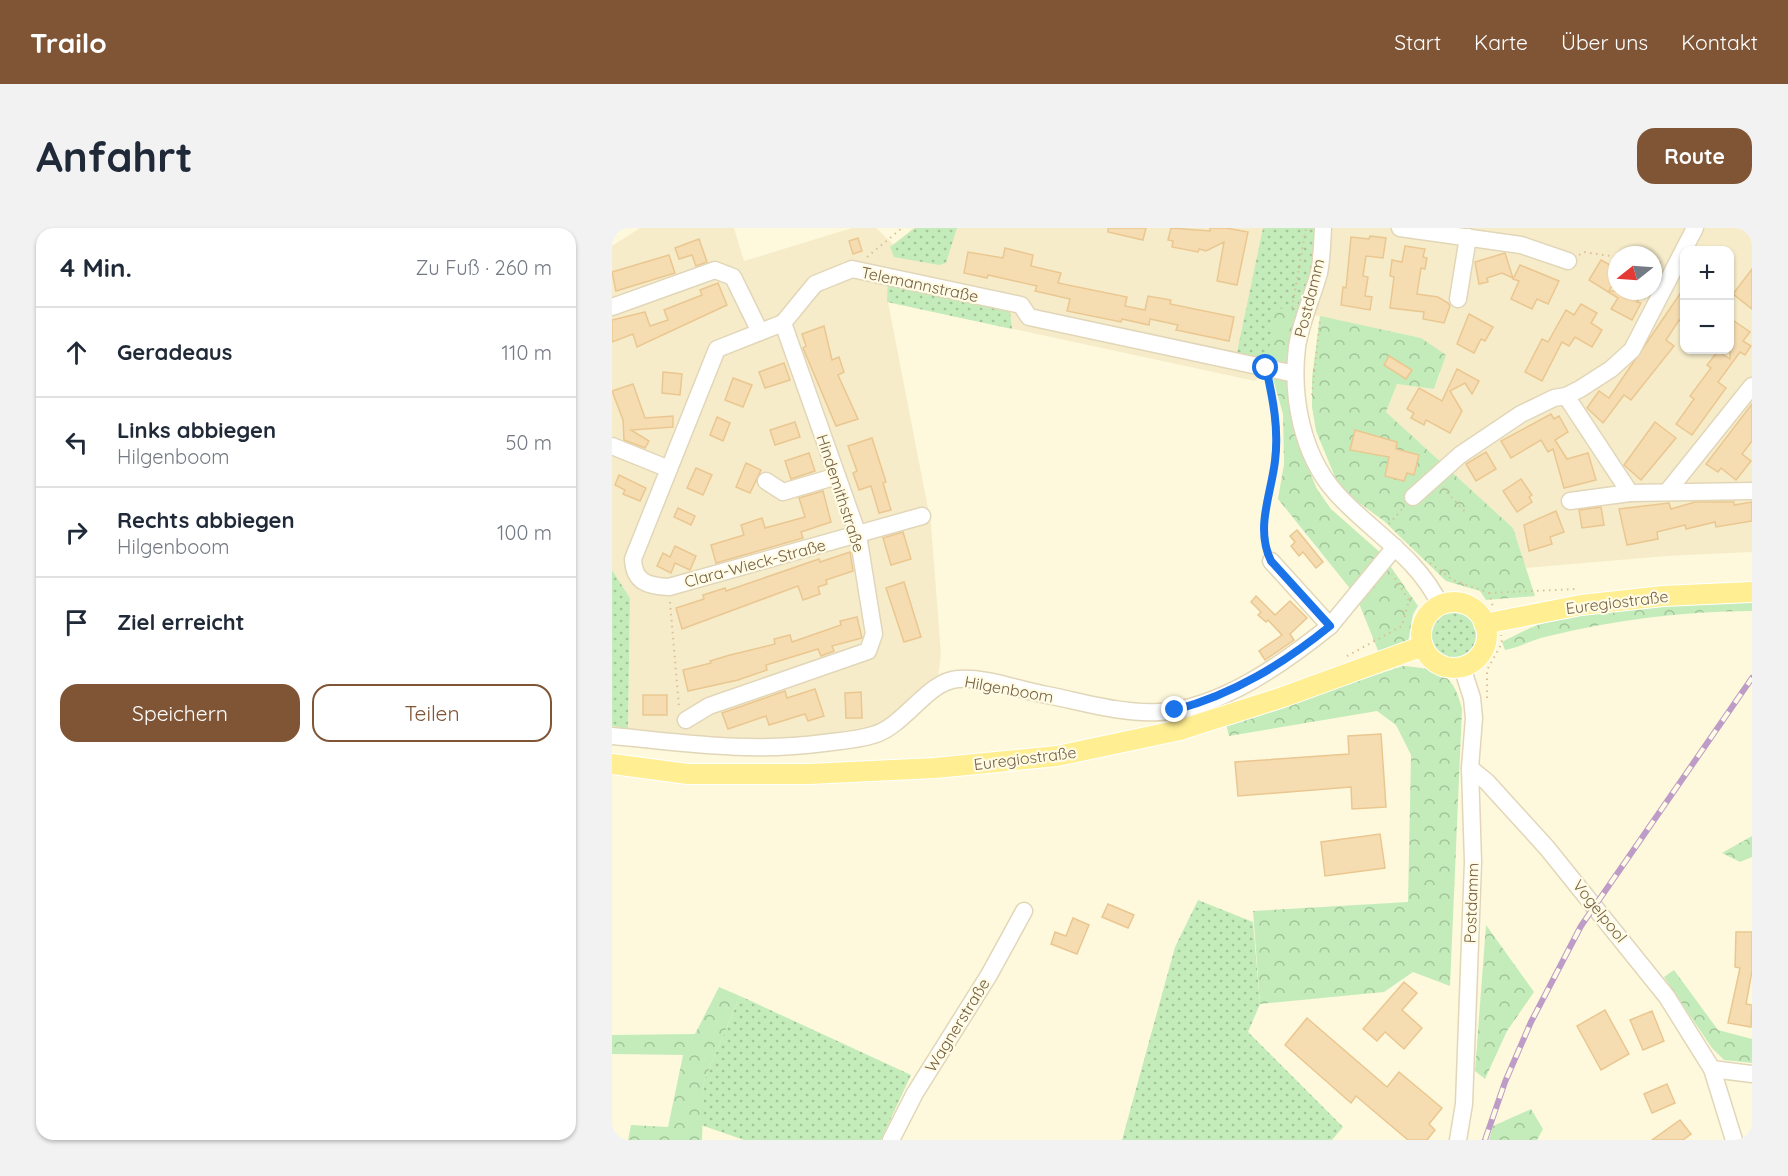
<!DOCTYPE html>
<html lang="de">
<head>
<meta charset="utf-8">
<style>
	body { margin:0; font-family:Quicksand,sans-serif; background:#f2f2f3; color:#1f2937 }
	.controls { position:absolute; right:18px; top:18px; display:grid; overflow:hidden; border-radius:12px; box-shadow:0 2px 4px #0004 }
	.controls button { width:54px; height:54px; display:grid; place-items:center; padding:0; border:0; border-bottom:2px solid #e0e1e3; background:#fff; color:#1f2937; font:30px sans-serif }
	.compass { position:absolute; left:996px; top:18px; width:54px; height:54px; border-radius:50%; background:#fff; box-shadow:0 2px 4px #0004; rotate:253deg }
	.stop { position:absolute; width:18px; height:18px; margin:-14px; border:4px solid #1a73e8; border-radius:50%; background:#fff }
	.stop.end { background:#1a73e8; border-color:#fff; box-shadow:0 2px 6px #0008 }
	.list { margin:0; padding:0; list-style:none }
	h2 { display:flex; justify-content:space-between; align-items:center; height:78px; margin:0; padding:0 24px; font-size:26px }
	h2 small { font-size:20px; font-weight:400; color:#747a83 }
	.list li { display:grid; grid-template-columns:39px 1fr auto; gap:18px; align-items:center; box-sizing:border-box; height:90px; padding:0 24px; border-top:2px solid #e0e1e3 }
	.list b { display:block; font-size:22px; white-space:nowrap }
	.list p { margin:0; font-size:20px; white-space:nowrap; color:#747a83 }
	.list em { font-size:20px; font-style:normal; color:#747a83 }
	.actions { display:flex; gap:12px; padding:18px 24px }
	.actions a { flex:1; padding:14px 0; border:2px solid #7f5536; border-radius:18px; text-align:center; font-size:21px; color:#7f5536 }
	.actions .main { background:#7f5536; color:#fff }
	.icon { flex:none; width:33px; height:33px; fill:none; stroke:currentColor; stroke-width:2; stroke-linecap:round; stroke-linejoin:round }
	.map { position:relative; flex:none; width:1140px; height:912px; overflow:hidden; border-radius:18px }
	header { display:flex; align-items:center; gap:36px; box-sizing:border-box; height:84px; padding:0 30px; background:#7f5536; color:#fff }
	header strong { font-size:28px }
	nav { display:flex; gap:33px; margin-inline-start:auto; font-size:21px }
	.intro { display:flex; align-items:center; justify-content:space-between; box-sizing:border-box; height:144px; padding:0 36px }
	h1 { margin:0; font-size:42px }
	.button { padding:15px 27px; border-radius:18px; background:#7f5536; color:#fff; font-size:21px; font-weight:700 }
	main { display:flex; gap:36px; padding:0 36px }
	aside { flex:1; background:#fff; border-radius:18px; box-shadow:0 2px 4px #0004 }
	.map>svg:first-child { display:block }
	.residential { fill:#f6ecca; fill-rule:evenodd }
	.green { fill:url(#green-dots) }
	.forest { fill:url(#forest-crowns) }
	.building { fill:#f6dcb1; stroke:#eac790; stroke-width:1.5 }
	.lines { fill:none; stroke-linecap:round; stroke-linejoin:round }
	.minor-casing { stroke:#e2d6b8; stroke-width:19 }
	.major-casing { stroke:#fff; stroke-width:22 }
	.path { stroke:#dac095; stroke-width:2; stroke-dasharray:1.5 4.5; stroke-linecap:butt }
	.minor { stroke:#fff; stroke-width:16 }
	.major { stroke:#ffef92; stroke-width:20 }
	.rail-casing { stroke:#bd9cc7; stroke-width:6 }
	.rail { stroke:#fffbe4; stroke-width:4; stroke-dasharray:11; stroke-linecap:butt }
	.route { stroke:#1a73e8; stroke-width:8 }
	.labels { text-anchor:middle; stroke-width:4.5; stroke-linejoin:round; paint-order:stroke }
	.street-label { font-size:16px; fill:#756043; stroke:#fffbe4 }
</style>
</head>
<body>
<header>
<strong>Trailo</strong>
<nav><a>Start</a><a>Karte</a><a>Über uns</a><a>Kontakt</a></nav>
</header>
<div class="intro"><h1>Anfahrt</h1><a class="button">Route</a></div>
<main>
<aside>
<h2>4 Min.<small>Zu Fuß · 260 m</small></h2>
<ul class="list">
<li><svg class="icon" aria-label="ahead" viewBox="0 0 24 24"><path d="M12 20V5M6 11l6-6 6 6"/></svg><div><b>Geradeaus</b></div><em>110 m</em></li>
<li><svg class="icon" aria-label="left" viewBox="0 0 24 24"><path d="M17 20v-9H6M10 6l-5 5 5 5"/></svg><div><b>Links abbiegen</b><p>Hilgenboom</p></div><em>50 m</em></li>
<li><svg class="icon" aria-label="right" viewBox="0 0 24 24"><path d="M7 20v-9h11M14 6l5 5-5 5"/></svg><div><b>Rechts abbiegen</b><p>Hilgenboom</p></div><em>100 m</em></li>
<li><svg class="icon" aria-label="arrive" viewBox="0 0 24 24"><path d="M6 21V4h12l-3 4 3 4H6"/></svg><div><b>Ziel erreicht</b></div></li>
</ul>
<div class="actions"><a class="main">Speichern</a><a>Teilen</a></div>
</aside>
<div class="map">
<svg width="1140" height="912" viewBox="0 0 1140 912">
	<defs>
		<pattern id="green-dots" width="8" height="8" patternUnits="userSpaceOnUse" patternTransform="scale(1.5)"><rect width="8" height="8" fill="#c3ecba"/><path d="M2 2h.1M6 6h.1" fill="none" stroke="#a3c399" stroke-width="1.8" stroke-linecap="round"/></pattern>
		<pattern id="forest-crowns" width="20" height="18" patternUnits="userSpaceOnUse" patternTransform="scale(1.5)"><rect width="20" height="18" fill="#c3ecba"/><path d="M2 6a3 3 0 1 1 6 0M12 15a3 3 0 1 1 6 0" fill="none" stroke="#a3c399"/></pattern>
	</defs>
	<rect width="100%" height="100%" fill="#fef9dc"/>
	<path class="residential" d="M 28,0 L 122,0 L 132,33 L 240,0 L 264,0 L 282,17 L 301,0 L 1140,0 L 1140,324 L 1054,328 L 914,340 L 901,300 L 774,184 L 785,156 L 822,161 L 828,146 L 809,110 L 662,79 L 656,133 L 643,153 L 276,74 L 319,296 L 329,426 L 326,450 L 272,496 L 246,504 L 154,516 L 84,511 L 16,501 L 18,370 L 0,342 L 0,18 ZM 1072,22 L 1118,22 L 1118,122 L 1072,122 ZM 1005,27 L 1041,27 L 1041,63 L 1005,63 Z"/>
	<g class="green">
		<path d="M 303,0 L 345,0 L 334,35 L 327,37 L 282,29 L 278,19 Z"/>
		<path d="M 651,0 L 711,0 L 683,146 L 623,134 Z"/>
		<path d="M 276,49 L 393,74 L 398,84 L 400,101 L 275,74 Z"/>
		<path d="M 0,342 L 18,370 L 16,501 L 0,498 Z"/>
		<circle cx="841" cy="407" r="24"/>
		<path d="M 586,672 L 641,694 L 648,776 L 636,804 L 731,899 L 720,912 L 510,912 L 563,719 Z"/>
		<path d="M 128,768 L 299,847 L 269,912 L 132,912 L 89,897 L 92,853 Z"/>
	</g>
	<g class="forest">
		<path d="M 662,79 L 695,86 L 686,210 L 696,240 L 705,261 L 719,281 L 770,326 L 806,378 L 801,386 L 796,415 L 767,425 L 744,368 L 666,271 L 672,236 L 671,186 L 656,133 Z"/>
		<path d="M 708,88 L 809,110 L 834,127 L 822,161 L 785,156 L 774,184 L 901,300 L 923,368 L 874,372 L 868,363 L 834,353 L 772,293 L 728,261 L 704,203 L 700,179 L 700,150 Z"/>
		<path d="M 1140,372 L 1140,383 C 1071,383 1004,392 937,408 C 922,411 908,419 893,422 L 890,414 C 903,408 918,399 932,395 C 999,375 1071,373 1140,372 Z"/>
		<path d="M 791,438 C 827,441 841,444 850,481 L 838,758 L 801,744 L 772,764 L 648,776 L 641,683 L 796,674 L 799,527 L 784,497 L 765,483 L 617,508 L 614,496 Z"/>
		<path d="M 1140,608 L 1140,629 L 1128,634 L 1110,625 Z"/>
		<path d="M 874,697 L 922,764 L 895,803 L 873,851 L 863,843 Z"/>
		<path d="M 1062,742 L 1106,802 L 1140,811 L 1140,835 L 1112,832 L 1100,820 L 1052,749 Z"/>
		<path d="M 107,759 L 128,768 L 92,853 L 90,912 L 16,912 L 19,897 L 56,899 L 71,827 L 0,826 L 0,807 L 83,806 Z"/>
		<path d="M 919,881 L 931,901 L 925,912 L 877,912 L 881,898 Z"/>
	</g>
	<g class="building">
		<path d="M 496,0 L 534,0 L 531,12 L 496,4 Z"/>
		<path d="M 559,0 L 598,3 L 598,0 L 614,0 L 636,4 L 625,57 L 605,53 L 612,14 L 594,23 L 587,21 L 586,24 L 560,19 L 561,13 L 556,12 Z"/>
		<path d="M 758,8 L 774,10 L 771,30 L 754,28 L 751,48 L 756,49 L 753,68 L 760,69 L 758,82 L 729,77 L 731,59 L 734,60 L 739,9 L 757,11 Z"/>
		<path d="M 246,10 L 250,23 L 241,26 L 237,13 Z"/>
		<path d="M 87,11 L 95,34 L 84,38 L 80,27 L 67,31 L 63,20 Z"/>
		<path d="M 793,18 L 813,21 L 811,29 L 815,30 L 813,41 L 809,40 L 805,66 L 826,69 L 836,75 L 838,78 L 832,95 L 811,91 L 812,84 L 778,80 L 782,49 L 778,48 L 780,32 L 790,34 Z"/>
		<path d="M 393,20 L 421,27 L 419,38 L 449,45 L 446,55 L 515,69 L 513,78 L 533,82 L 536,68 L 559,72 L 558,76 L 622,89 L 617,113 L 564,102 L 566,97 L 538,91 L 537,97 L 510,91 L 509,94 L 455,83 L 458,71 L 423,63 L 425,58 L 376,47 L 375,50 L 352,45 L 356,24 L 391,30 Z"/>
		<path d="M 893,25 L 901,50 L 890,45 L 875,50 L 876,54 L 867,56 L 863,34 Z"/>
		<path d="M 57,27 L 63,45 L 4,63 L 0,44 Z"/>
		<path d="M 989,32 L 1005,41 L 1005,49 L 997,63 L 1031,63 L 1025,74 L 1029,75 L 1020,92 L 999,81 L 1006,70 L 977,52 Z"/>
		<path d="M 908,37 L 947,53 L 936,76 L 925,71 L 920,81 L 899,71 L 907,53 L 901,51 Z"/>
		<path d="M 1140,41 L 1140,81 L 1121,66 Z"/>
		<path d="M 106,55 L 115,77 L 25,119 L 21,106 L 0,114 L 0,92 L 33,84 L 38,98 L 56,92 L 52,82 L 90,67 L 88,62 Z"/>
		<path d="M 1072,60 L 1072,96 L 1067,92 L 1054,112 L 1062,118 L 1019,172 L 1012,167 L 991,195 L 975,180 L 987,163 L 997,170 Z"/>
		<path d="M 969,76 L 985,85 L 979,95 L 990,102 L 980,119 L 963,109 L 957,118 L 950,114 L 930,153 L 913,144 L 930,111 L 936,114 L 954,82 L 962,87 Z"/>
		<path d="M 857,86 L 881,99 L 873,113 L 869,111 L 862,125 L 845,116 Z"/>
		<path d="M 1122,93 L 1138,104 L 1131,113 L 1139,118 L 1133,127 L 1128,124 L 1106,154 L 1114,160 L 1080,207 L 1064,196 L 1082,171 L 1078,168 L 1099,140 L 1095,137 L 1106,123 L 1118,131 L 1118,98 Z"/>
		<path d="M 212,98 L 220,132 L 227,129 L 232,144 L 226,147 L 246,191 L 224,198 L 191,120 L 194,118 L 190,106 Z"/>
		<path d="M 777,128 L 800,142 L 794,151 L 772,137 Z"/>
		<path d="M 172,135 L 178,152 L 153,160 L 147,144 Z"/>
		<path d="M 845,141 L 867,153 L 860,166 L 853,155 L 838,163 L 850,183 L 838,205 L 814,192 L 812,197 L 799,190 L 802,185 L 795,181 L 807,160 L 830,173 Z"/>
		<path d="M 51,144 L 70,146 L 68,167 L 50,165 Z"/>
		<path d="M 121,150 L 140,157 L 131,179 L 113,172 Z"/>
		<path d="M 21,156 L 33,190 L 61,188 L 61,199 L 19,202 L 37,213 L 33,220 L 12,212 L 11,192 L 0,163 Z"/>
		<path d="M 1140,176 L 1140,213 L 1130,226 L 1139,233 L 1124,252 L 1109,240 L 1106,244 L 1094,236 Z"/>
		<path d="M 939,186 L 942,191 L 947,188 L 956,204 L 943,212 L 955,231 L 976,225 L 984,252 L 952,260 L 941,221 L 936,224 L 929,212 L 899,230 L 889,213 Z"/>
		<path d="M 105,189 L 118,195 L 111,213 L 98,207 Z"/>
		<path d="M 183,194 L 188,209 L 163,217 L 158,202 Z"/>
		<path d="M 1043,194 L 1064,210 L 1029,252 L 1012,237 Z"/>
		<path d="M 743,202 L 785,214 L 784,221 L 807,227 L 802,247 L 795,245 L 792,253 L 773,248 L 777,229 L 738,222 Z"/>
		<path d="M 260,210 L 274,254 L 271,255 L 279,282 L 267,285 L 259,258 L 247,262 L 241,245 L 245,243 L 236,218 Z"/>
		<path d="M 874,224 L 884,241 L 864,253 L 854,236 Z"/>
		<path d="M 197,225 L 203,243 L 179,251 L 173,233 Z"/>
		<path d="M 134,235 L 149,242 L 138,265 L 124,259 Z"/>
		<path d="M 84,240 L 100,247 L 91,267 L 75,260 Z"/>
		<path d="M 7,247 L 34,260 L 28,273 L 11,266 L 13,262 L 3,257 Z"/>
		<path d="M 909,251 L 920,267 L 917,269 L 920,274 L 905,284 L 891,263 Z"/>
		<path d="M 211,263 L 219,294 L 189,304 L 191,310 L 104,335 L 99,317 L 132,307 L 129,297 L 150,290 L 153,300 L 193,289 L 187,270 Z"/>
		<path d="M 1083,274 L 1122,274 L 1122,277 L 1140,274 L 1140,293 L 1104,299 L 1103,294 L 1074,301 L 1073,297 L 1045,304 L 1046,311 L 1015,317 L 1007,281 L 1057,275 L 1059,281 Z"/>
		<path d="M 989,279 L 992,297 L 970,300 L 967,282 Z"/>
		<path d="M 66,280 L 83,288 L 79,297 L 62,289 Z"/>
		<path d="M 944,283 L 952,304 L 938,309 L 940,316 L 917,323 L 912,297 Z"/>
		<path d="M 685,302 L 711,334 L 704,340 L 691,324 L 687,328 L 679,318 L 683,314 L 678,308 Z"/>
		<path d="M 291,304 L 299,331 L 279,337 L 271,310 Z"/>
		<path d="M 63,318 L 84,328 L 78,342 L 63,335 L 59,345 L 45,338 L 51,325 L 58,329 Z"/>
		<path d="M 238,324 L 241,343 L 214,352 L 215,356 L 206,359 L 208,366 L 191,372 L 186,358 L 70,401 L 64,380 L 92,371 L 91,367 L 113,360 L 114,363 L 207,331 L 208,334 Z"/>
		<path d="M 292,354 L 309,409 L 292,414 L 274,360 Z"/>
		<path d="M 644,368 L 663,387 L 678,373 L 695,390 L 678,406 L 682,412 L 653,432 L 647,423 L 670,407 L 656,392 L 654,394 L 646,387 L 649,384 L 639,374 Z"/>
		<path d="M 245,389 L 250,410 L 220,418 L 222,423 L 209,428 L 206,421 L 154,437 L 155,442 L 126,452 L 76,463 L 71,442 L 99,435 L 98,433 L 118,427 L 163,416 L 162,411 L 178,407 L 180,414 L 229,397 L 228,393 Z"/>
		<path d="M 203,461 L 212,488 L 196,493 L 193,486 L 157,497 L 154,488 L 116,501 L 110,485 L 173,463 L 175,470 Z"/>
		<path d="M 249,464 L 250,490 L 234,490 L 233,465 Z"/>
		<rect x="31" y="467" width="24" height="20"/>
		<path d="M 769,506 L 774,579 L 740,581 L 739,559 L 626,568 L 623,534 L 737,526 L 736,508 Z"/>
		<path d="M 768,606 L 773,640 L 713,648 L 709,614 Z"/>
		<path d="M 496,676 L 522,687 L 516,700 L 490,689 Z"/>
		<path d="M 461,690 L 477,697 L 465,726 L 439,716 L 443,704 L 454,708 Z"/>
		<path d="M 1124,704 L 1140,704 L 1140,743 L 1134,776 L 1140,777 L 1139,799 L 1116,795 L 1128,740 L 1123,739 Z"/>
		<path d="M 792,754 L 805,765 L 790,782 L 810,800 L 792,821 L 773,804 L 765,813 L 751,801 Z"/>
		<path d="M 993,782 L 1017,826 L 989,842 L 965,798 Z"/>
		<path d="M 1040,783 L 1052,813 L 1031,822 L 1018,792 Z"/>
		<path d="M 695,790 L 775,859 L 787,844 L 830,880 L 817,896 L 823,902 L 815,912 L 796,912 L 744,868 L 739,875 L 673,817 Z"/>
		<path d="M 1055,856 L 1063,875 L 1040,885 L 1032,866 Z"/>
		<path d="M 1068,892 L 1079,906 L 1071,912 L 1040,912 Z"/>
	</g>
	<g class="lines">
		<defs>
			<g id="minor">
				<path d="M 711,0 C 710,15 710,31 707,45 C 700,70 689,93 685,119 C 679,169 690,227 724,265 C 758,303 806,329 828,377"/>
				<path d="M 788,0 L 909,17 L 956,33"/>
				<path d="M 846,71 L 856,9"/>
				<path d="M 0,79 L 103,42 L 121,49 L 148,104"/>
				<path d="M 954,168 L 1018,265"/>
				<path d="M 0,218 L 57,241"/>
				<path d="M 154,253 L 171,264 L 225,248"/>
				<path d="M 1055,264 L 1140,158"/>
				<path d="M 801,269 L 848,227 L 909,186 L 942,170 L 954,168 L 968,161 L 999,141 L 1020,122 L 1083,0"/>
				<path d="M 958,273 L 1018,265 L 1140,263"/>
				<path d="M 310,288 L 57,359 C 35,358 22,354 21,331 L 105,121 L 171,95 L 203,56 L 240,41 L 409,77 L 417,89 L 683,146"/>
				<path d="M 659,333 L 718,398 L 783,319"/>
				<path d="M 74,492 L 97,478 L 256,423 L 262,406 L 246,307 L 171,95"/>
				<path d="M 0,508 C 76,515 135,525 212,515 C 228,513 245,512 261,507 C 293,498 315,453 346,451 C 376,449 406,462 435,467 C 471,474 510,486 547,484 C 608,481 672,435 718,398"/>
				<path d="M 858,540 L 875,554 L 935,620 L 1055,769 L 1100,841 L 1122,912"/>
				<path d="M 1100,841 L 1140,846"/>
				<path d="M 279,912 L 303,865 L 377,747 L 412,683"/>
				<path d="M 846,912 L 852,876 L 861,634 L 858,540 L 862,490 L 860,470 L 850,439"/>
			</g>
			<g id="major">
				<circle cx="842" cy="407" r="33"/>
				<path d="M 872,396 L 969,377 L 1051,368 L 1140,364"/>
				<path d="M 0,536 L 76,546 L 197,546 L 323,540 L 445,528 L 568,502 L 671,469 L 811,418"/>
			</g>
		</defs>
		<use href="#minor" class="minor-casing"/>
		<use href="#major" class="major-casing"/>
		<g class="path">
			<path d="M 967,27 L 972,24 L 1005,29"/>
			<path d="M 255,29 L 290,0"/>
			<path d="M 1041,34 L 1049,35"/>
			<path d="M 680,80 L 694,0"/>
			<path d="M 700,167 L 708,92"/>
			<path d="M 831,260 L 855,286"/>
			<path d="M 777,296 L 791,280"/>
			<path d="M 653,321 C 648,291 659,263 663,234 C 667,207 663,180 657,155"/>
			<path d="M 818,335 L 841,352 L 877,365 L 881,379"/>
			<path d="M 877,365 L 964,361"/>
			<path d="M 58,374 L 67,479"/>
			<path d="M 735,428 L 790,398 L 797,372 L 780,346"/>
			<path d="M 875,470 L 875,442 L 890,415 L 889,407"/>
		</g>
		<use href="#minor" class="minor"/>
		<use href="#major" class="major"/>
		<defs>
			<path id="rail" d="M 873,912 L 893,854 L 919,794 L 969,698 L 1140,450"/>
		</defs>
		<use href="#rail" class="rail-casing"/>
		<use href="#rail" class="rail"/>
	</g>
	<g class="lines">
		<path class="route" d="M 563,482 C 622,466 671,436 718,398 L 659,333 C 643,300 659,267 663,233 C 667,201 661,171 654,140"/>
	</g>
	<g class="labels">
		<g class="street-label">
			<text transform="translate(308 56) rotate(12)" y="6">Telemannstraße</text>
			<text transform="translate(697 70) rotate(-76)" y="6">Postdamm</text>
			<text transform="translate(229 265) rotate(72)" y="6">Hindemithstraße</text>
			<text transform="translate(143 335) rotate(-15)" y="6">Clara-Wieck-Straße</text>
			<text transform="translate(1005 374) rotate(-7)" y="6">Euregiostraße</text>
			<text transform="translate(397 461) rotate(10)" y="6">Hilgenboom</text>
			<text transform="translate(413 530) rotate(-7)" y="6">Euregiostraße</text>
			<text transform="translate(859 675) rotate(-88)" y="6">Postdamm</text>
			<text transform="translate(988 683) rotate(51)" y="6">Vogelpool</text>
			<text transform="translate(345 797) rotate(-58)" y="6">Wagnerstraße</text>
		</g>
	</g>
</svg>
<div class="controls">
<button>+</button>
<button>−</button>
</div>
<svg class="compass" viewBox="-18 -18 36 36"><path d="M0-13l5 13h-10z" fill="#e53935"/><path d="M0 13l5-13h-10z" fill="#747a83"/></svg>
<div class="stop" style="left:654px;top:140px"></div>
<div class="stop end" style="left:563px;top:482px"></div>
</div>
</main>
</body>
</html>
